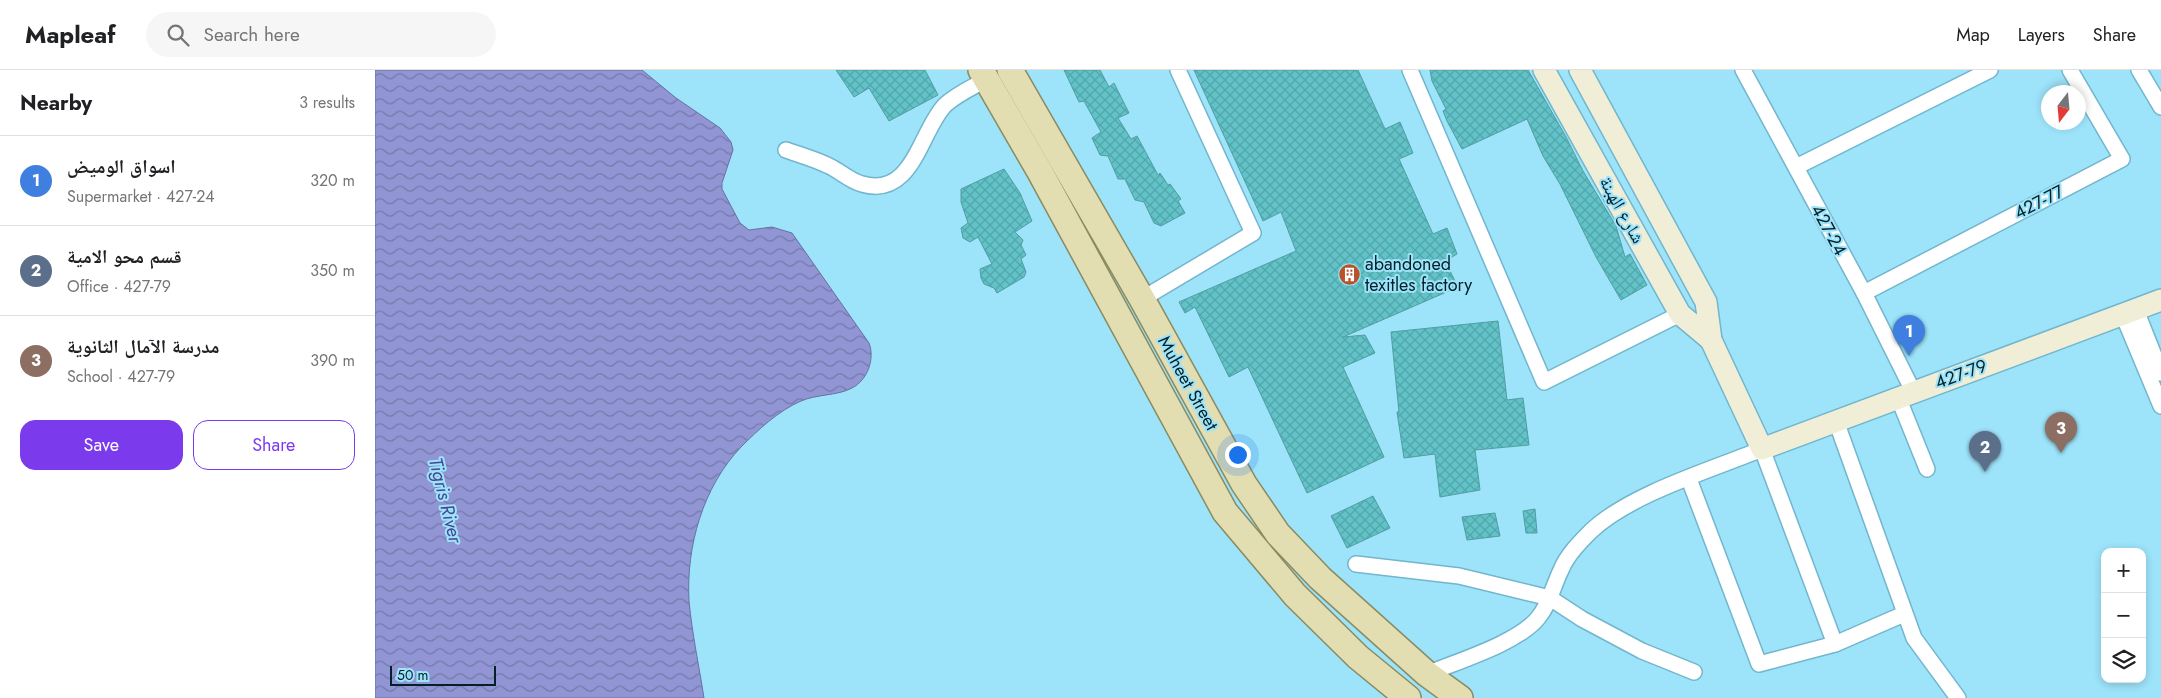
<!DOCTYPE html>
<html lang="en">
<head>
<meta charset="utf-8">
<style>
	body { margin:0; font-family:Jost,"Noto Naskh Arabic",sans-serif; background:#f6f6f6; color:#202124 }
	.controls { position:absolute; right:15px; bottom:15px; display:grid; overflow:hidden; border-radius:10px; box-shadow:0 2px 8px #0003 }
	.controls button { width:45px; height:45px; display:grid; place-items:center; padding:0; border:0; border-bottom:1px solid #e0e0e0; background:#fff; color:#202124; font:25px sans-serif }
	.compass { position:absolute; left:1666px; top:15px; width:45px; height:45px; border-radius:50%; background:#fff; box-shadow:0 2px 8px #0003; rotate:196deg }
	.scale { position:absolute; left:15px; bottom:12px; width:106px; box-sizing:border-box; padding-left:5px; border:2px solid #032129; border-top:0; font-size:14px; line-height:18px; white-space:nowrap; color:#032129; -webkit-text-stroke:4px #9de3fa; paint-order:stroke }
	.you { position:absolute; left:862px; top:384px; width:18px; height:18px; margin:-12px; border:4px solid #fff; border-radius:50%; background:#1a73e8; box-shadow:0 0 0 8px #1a73e833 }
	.badge { display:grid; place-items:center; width:32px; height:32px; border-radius:50%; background:#7c3aed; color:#fff; font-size:16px; font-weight:700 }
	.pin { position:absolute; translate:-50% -41px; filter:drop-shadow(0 1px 2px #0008) }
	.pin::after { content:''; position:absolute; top:26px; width:18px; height:15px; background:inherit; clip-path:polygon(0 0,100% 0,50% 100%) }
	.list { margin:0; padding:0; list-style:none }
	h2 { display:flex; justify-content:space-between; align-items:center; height:65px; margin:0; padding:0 20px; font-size:21px }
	h2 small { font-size:16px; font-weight:400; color:#757577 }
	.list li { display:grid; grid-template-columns:32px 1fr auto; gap:15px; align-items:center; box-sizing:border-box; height:90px; padding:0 20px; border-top:1px solid #e0e0e0 }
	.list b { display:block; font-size:19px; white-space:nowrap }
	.list p { margin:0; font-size:16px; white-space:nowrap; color:#757577 }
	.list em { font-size:16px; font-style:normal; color:#757577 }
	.actions { display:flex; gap:10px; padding:15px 20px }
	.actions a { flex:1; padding:11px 0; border:1px solid #7c3aed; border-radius:15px; text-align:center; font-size:18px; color:#7c3aed }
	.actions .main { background:#7c3aed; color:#fff }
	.icon { flex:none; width:28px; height:28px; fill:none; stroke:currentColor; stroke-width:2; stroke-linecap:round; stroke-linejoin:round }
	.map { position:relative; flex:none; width:1786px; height:628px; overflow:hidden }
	header { display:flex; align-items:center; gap:30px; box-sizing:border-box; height:70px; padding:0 25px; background:#fff; border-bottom:1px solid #e0e0e0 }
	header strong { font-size:24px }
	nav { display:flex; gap:28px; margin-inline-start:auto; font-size:18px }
	.search { width:350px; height:45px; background:#f6f6f6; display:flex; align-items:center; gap:12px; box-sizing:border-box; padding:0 18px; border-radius:28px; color:#757577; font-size:19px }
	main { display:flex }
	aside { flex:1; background:#fff }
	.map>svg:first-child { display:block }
	.water { fill:url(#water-waves); stroke:#6672a0 }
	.building { fill:url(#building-cross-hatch); stroke:#509ea2 }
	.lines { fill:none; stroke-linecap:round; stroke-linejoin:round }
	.street-casing { stroke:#72b6cd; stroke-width:18 }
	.secondary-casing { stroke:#72b6cd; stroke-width:24 }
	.primary-casing { stroke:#898c60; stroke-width:28 }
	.street { stroke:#fff; stroke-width:15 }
	.secondary { stroke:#f1eed8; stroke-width:21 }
	.primary { stroke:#e3ddb2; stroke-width:25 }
	.labels { text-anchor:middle; stroke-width:4; stroke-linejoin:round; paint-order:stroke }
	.street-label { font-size:18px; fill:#032129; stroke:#9de3fa }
	.poi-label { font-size:18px; fill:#032129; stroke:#9de3fa; text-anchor:start }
	.water-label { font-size:19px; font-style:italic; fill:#484793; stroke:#9de3fa }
</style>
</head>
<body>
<header>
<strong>Mapleaf</strong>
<div class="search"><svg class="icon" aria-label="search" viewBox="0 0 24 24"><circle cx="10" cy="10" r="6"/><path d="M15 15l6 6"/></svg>Search here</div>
<nav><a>Map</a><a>Layers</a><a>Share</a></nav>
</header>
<main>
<aside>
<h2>Nearby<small>3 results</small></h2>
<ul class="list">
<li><span class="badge" style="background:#3f7fe0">1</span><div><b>اسواق الوميض</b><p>Supermarket · 427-24</p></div><em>320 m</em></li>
<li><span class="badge" style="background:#5c6f8a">2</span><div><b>قسم محو الامية</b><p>Office · 427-79</p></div><em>350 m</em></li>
<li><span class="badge" style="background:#8d6e63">3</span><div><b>مدرسة الآمال الثانوية</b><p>School · 427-79</p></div><em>390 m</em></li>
</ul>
<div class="actions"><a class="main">Save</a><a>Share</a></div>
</aside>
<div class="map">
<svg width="1786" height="628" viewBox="0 0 1786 628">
	<defs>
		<pattern id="water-waves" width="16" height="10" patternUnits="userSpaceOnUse" patternTransform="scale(1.25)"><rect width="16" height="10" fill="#9195d3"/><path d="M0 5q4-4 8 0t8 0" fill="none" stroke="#7479ab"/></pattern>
		<pattern id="building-cross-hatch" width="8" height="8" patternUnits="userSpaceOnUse" patternTransform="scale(1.25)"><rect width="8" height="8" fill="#61c2c8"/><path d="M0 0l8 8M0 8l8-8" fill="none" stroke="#53a6ac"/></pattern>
	</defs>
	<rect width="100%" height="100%" fill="#9de3fa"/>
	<path class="water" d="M 0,0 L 267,0 L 301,28 L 345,58 L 356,72 L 358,80 L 347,113 L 347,119 L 365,153 L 374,160 L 397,157 L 417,163 L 494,273 C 500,288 493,310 477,318 C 462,326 442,324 426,331 C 403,341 383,360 366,377 C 328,417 311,476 314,531 C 317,563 324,596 329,628 L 0,628 Z"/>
	<g class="building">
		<path d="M 461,0 L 550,0 L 563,25 L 514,51 L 494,18 L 479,27 Z"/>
		<path d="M 689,0 L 725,0 L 734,17 L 739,13 L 754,43 L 743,48 L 756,69 L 762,66 L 783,105 L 785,103 L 793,115 L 795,114 L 806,129 L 803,131 L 810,143 L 786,156 L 779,153 L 769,132 L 760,130 L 750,109 L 743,109 L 733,86 L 725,85 L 717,68 L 726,62 L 709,31 L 704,32 Z"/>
		<path d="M 819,0 L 983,0 L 1010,59 L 1025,52 L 1038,83 L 1024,89 L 1058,164 L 1072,158 L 1082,184 L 1070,191 L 1083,217 L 968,267 L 990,265 L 1000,283 L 968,297 L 1009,387 L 932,423 L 873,297 L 854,307 L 820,237 L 810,243 L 804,232 L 921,181 L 906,142 L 888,151 Z"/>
		<path d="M 1055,0 L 1153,0 L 1191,67 L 1208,101 L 1241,156 L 1250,187 L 1255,184 L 1272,215 L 1246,230 L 1221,187 L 1185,114 L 1168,86 L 1152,49 L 1087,79 L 1072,51 L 1068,41 L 1071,39 L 1057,11 Z"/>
		<path d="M 629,99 L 645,123 L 657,151 L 640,162 L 648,170 L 646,175 L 651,185 L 646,189 L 651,202 L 649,207 L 622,223 L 619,218 L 609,214 L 606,208 L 605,199 L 617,194 L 603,167 L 595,172 L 588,168 L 586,158 L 593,153 L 586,132 L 586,119 Z"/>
		<path d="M 1123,251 L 1132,330 L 1148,328 L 1154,375 L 1100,380 L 1105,420 L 1065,427 L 1060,384 L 1029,388 L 1022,342 L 1024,342 L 1016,262 Z"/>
		<path d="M 998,426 L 1015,458 L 972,478 L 956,446 Z"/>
		<path d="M 1160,439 L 1162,463 L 1151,463 L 1148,441 Z"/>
		<path d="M 1120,443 L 1125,466 L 1092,470 L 1087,447 Z"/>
	</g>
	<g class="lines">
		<defs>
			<g id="street">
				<path d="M 1035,0 L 1169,312 L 1305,244"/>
				<path d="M 1368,0 L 1489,223 L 1538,321"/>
				<path d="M 1764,0 L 1786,37"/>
				<path d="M 411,80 C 425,85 440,89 454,96 C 465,101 475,111 487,114 C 538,129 545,61 570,35 C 582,24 598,17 612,9"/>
				<path d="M 1421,97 L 1615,0"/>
				<path d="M 1489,223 L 1747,89 L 1695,0"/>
				<path d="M 767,229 L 878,163 L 803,0"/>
				<path d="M 1761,240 L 1786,303"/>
				<path d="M 1748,245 L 1786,336"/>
				<path d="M 1523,327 L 1552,399"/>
				<path d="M 1461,351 L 1539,568 L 1583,628"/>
				<path d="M 1314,409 L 1384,594 L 1460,574 L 1529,544"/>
				<path d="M 981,494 L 1084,506 L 1175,528 L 1207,549 L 1267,581 L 1319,602"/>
				<path d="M 1052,604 C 1083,591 1143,573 1163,548 C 1175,534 1178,516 1186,500 C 1192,485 1205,472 1216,461 C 1255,424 1336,400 1387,379 L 1460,574"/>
			</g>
			<g id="secondary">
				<path d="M 1169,0 L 1305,244 L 1336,270"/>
				<path d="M 1205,0 L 1331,232 L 1336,270 L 1387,379 L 1786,230"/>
			</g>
			<g id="primary">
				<path d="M 606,0 L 665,102 L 850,442 L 920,525 L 983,587 L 1033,628"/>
				<path d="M 635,0 L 767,229 L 869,414 L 903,464 L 945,508 L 1052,604 L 1085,628"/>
			</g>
		</defs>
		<use href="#street" class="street-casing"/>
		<use href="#secondary" class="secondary-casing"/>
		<use href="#primary" class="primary-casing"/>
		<use href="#street" class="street"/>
		<use href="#secondary" class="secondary"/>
		<use href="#primary" class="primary"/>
	</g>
	<defs>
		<symbol id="building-disc" viewBox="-11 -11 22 22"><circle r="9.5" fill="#b95229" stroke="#9de3fa"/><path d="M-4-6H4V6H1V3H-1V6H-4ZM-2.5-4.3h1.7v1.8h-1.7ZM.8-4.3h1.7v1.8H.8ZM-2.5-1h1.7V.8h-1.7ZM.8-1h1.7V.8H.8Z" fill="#fff"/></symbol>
	</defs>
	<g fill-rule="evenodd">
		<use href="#building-disc" x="962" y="192" width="25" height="25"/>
	</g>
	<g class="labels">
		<g class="street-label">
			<text transform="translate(1664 132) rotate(-27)" y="6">427-77</text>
			<text transform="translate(1247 140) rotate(61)" y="6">شارع الهبنة</text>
			<text transform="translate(1454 160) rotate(62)" y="6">427-24</text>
			<text transform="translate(1586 304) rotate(-20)" y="6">427-79</text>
			<text transform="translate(813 313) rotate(61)" y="6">Muheet Street</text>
		</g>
		<g class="poi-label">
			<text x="990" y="200">abandoned<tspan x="990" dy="21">texitles factory</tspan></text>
		</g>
		<g class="water-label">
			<text transform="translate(71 430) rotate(76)" y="7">Tigris River</text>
		</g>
	</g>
</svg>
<div class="controls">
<button>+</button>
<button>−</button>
<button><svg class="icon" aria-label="layers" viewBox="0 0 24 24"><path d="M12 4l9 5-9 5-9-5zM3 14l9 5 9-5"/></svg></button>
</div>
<svg class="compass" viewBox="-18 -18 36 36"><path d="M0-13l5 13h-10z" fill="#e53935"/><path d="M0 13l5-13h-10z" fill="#757577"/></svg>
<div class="scale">50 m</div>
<div class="you"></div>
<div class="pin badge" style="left:1534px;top:286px;background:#3f7fe0">1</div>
<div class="pin badge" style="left:1610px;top:402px;background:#5c6f8a">2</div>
<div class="pin badge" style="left:1686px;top:383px;background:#8d6e63">3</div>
</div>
</main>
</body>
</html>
